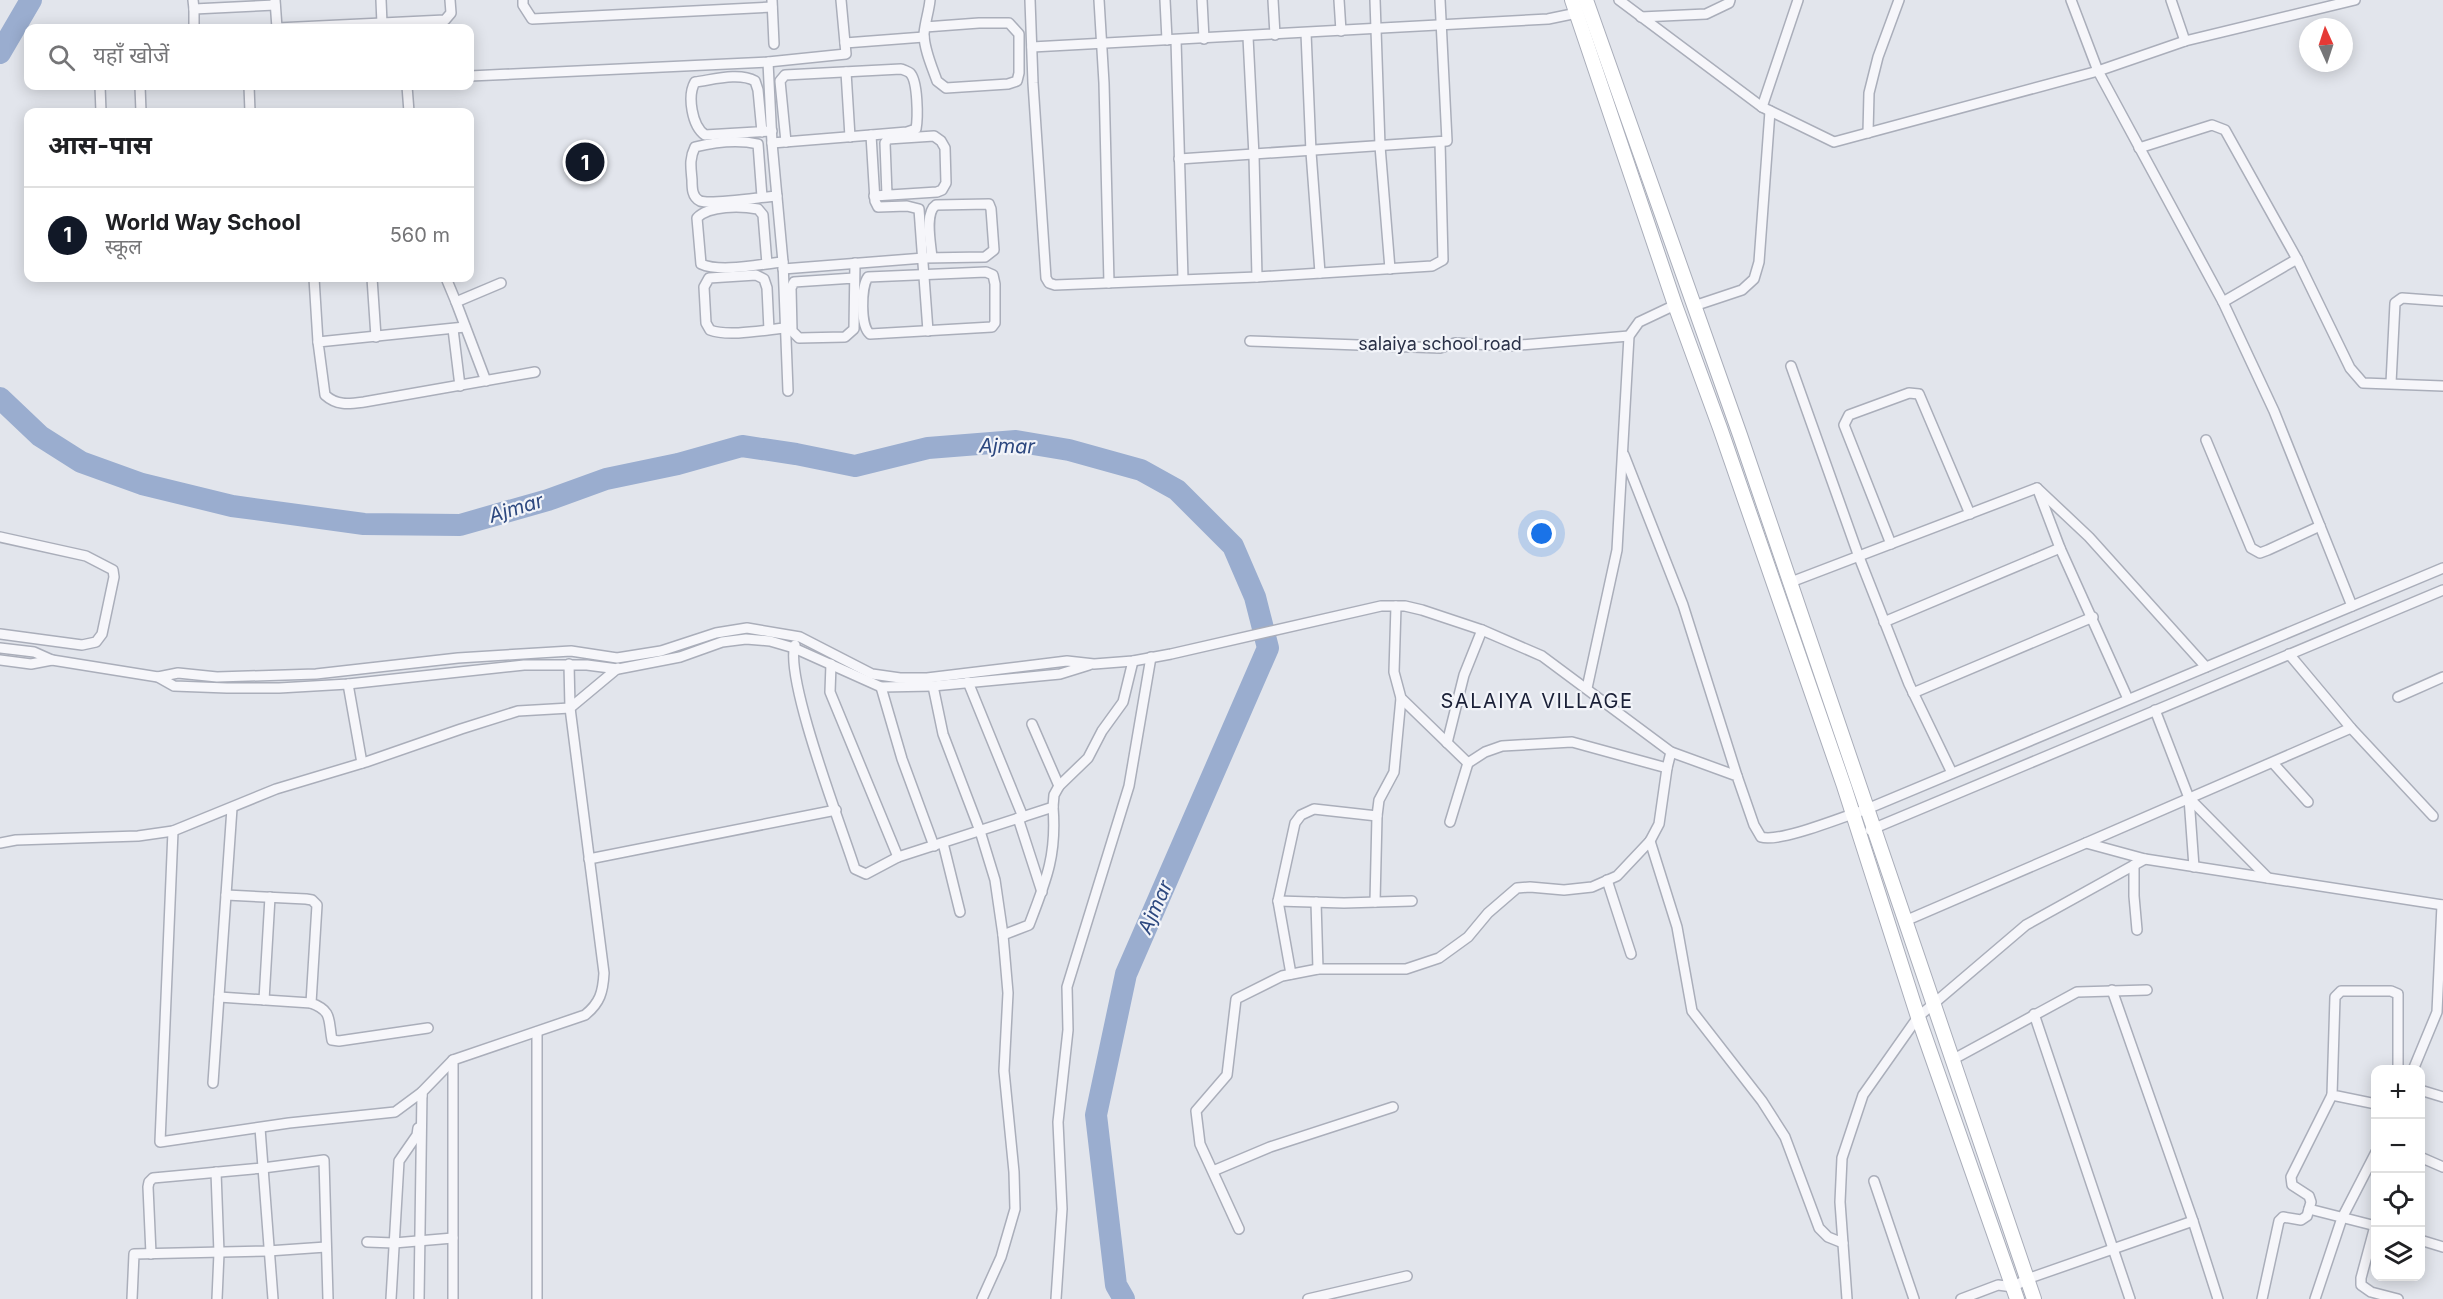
<!DOCTYPE html>
<html lang="hi">
<head>
<meta charset="utf-8">
<style>
	body { margin:0; font-family:Inter,"Noto Sans Devanagari",sans-serif; background:#f2f2f2; color:#202124 }
	.controls { position:absolute; right:18px; bottom:18px; display:grid; overflow:hidden; border-radius:12px; box-shadow:0 3px 15px #0003 }
	.controls button { width:54px; height:54px; display:grid; place-items:center; padding:0; border:0; border-bottom:2px solid #e0e0e0; background:#fff; color:#202124; font:30px sans-serif }
	.compass { position:absolute; left:2299px; top:18px; width:54px; height:54px; border-radius:50%; background:#fff; box-shadow:0 3px 15px #0003; rotate:357deg }
	.you { position:absolute; left:1542px; top:534px; width:21px; height:21px; margin:-15px; border:4px solid #fff; border-radius:50%; background:#1a73e8; box-shadow:0 0 0 9px #1a73e833 }
	.badge { display:grid; place-items:center; width:39px; height:39px; border-radius:50%; background:#111827; color:#fff; font-size:20px; font-weight:700 }
	.pin { position:absolute; translate:-50% -50%; border:3px solid #fff; box-shadow:0 2px 6px #0006 }
	.list { margin:0; padding:0; list-style:none }
	h2 { display:flex; justify-content:space-between; align-items:center; height:78px; margin:0; padding:0 24px; font-size:26px }
	h2 small { font-size:20px; font-weight:400; color:#757577 }
	.list li { display:grid; grid-template-columns:39px 1fr auto; gap:18px; align-items:center; box-sizing:border-box; height:96px; padding:0 24px; border-top:2px solid #e0e0e0 }
	.list b { display:block; font-size:22px; white-space:nowrap }
	.list p { margin:0; font-size:20px; white-space:nowrap; color:#757577 }
	.list em { font-size:20px; font-style:normal; color:#757577 }
	.icon { flex:none; width:33px; height:33px; fill:none; stroke:currentColor; stroke-width:2; stroke-linecap:round; stroke-linejoin:round }
	.map { position:relative; flex:none; width:2443px; height:1299px; overflow:hidden }
	.search { position:absolute; background:#fff; box-shadow:0 3px 15px #0003; left:24px; top:24px; width:450px; height:66px; display:flex; align-items:center; gap:15px; box-sizing:border-box; padding:0 21px; border-radius:12px; color:#757577; font-size:22px }
	.panel { position:absolute; background:#fff; box-shadow:0 3px 15px #0003; left:24px; top:108px; width:450px; height:174px; border-radius:12px }
	.map>svg:first-child { display:block }
	.lines { fill:none; stroke-linecap:round; stroke-linejoin:round }
	.river { stroke:#9aadcf; stroke-width:22 }
	.street-casing { stroke:#aaaeba; stroke-width:12 }
	.secondary-casing { stroke:#aaaeba; stroke-width:16 }
	.street { stroke:#f6f6fa; stroke-width:9 }
	.secondary { stroke:#fff; stroke-width:14 }
	.labels { text-anchor:middle; stroke-width:4.5; stroke-linejoin:round; paint-order:stroke }
	.street-label { font-size:18px; fill:#282f46; stroke:#f2f4f9 }
	.water-label { font-size:20px; font-style:italic; fill:#2d487f; stroke:#f2f4f9 }
	.neighbourhood-label { font-size:20px; letter-spacing:1.5px; fill:#1a2037; stroke:#f2f4f9 }
</style>
</head>
<body>
<div class="map">
<svg width="2443" height="1299" viewBox="0 0 2443 1299">
	<rect width="100%" height="100%" fill="#e2e5ec"/>
	<g class="lines">
		<g class="river">
			<path d="M 0,53 L 31,0"/>
			<path d="M 0,398 L 40,436 L 81,462 L 142,484 L 232,506 L 364,524 L 460,525 L 548,500 L 606,479 L 678,464 L 742,446 L 796,454 L 855,466 L 928,448 L 1016,441 L 1069,450 L 1141,470 L 1177,490 L 1233,546 L 1255,597 L 1268,648 L 1126,974 L 1096,1115 L 1116,1285 L 1124,1299"/>
		</g>
		<defs>
			<g id="street">
				<path d="M 193,0 L 194,9 L 275,5"/>
				<path d="M 275,0 L 277,28 L 445,20 L 451,13 L 450,0"/>
				<path d="M 381,0 L 382,24"/>
				<path d="M 523,0 L 523,5 L 532,19 L 772,7"/>
				<path d="M 772,0 L 774,44"/>
				<path d="M 1030,0 L 1033,83 L 1046,278 L 1049,283 L 1055,285 L 1257,277 L 1432,266 L 1443,260 L 1440,142"/>
				<path d="M 1099,0 L 1104,83 L 1109,283"/>
				<path d="M 1165,0 L 1167,40"/>
				<path d="M 1202,0 L 1204,39"/>
				<path d="M 1273,0 L 1275,35"/>
				<path d="M 1339,0 L 1341,31"/>
				<path d="M 1375,0 L 1380,146 L 1390,269"/>
				<path d="M 1619,0 L 1762,107 L 1834,142 L 2098,71 L 2185,41 L 2355,0"/>
				<path d="M 2071,0 L 2098,71 L 2223,302 L 2274,411 L 2352,606"/>
				<path d="M 2171,0 L 2185,41"/>
				<path d="M 1641,17 L 1706,14 L 1729,3 L 1730,0"/>
				<path d="M 925,27 L 979,23 L 1009,23 L 1019,34 L 1019,73 L 1017,81 L 1008,84 L 946,88 L 937,81 C 932,67 924,49 924,34 C 925,22 929,11 930,0"/>
				<path d="M 194,28 L 194,9"/>
				<path d="M 1306,33 L 1311,152 L 1320,273"/>
				<path d="M 1248,37 L 1254,156 L 1257,277"/>
				<path d="M 1176,40 L 1183,279"/>
				<path d="M 845,43 L 924,37"/>
				<path d="M 1032,47 L 1548,19 L 1577,13"/>
				<path d="M 768,62 L 772,143 L 783,262 L 788,391"/>
				<path d="M 846,72 L 850,137"/>
				<path d="M 470,76 L 768,62 L 846,54 L 841,0"/>
				<path d="M 100,86 L 101,112"/>
				<path d="M 140,86 L 141,112"/>
				<path d="M 249,86 L 250,112"/>
				<path d="M 407,86 L 409,112"/>
				<path d="M 1762,107 L 1798,0"/>
				<path d="M 762,132 L 758,90 L 755,81 C 739,72 712,80 695,82 C 687,96 692,126 705,135 L 772,131"/>
				<path d="M 1868,133 L 1869,93 L 1878,57 L 1899,0"/>
				<path d="M 786,142 L 780,81 L 785,75 L 901,69 C 902,69 909,72 910,73 C 918,81 918,118 916,129 L 907,132 L 871,135"/>
				<path d="M 772,143 L 871,135 L 875,201 L 878,207 L 907,206 L 919,209 L 928,331"/>
				<path d="M 2139,148 L 2212,125 L 2225,130 L 2297,259 L 2350,368 L 2363,383 L 2443,386"/>
				<path d="M 1179,159 L 1447,141 L 1440,0"/>
				<path d="M 874,196 L 937,192 L 942,190 L 946,183 L 945,148 L 941,141 L 934,136 L 888,139 L 885,143 L 887,195"/>
				<path d="M 762,197 L 758,144 C 738,139 715,142 695,147 C 689,159 691,168 692,180 C 692,188 692,197 700,201 C 711,205 762,197 777,196"/>
				<path d="M 767,264 L 763,215 L 758,209 C 741,206 709,205 697,218 L 701,264 C 721,273 760,264 783,262"/>
				<path d="M 783,269 L 924,258 L 985,257 L 994,250 L 991,209 L 989,204 L 936,205 C 924,213 931,244 932,258"/>
				<path d="M 986,272 L 993,275 L 995,284 L 995,323 L 992,327 L 870,334 C 860,326 861,287 868,277 Z"/>
				<path d="M 314,278 L 318,342"/>
				<path d="M 372,278 L 376,337"/>
				<path d="M 446,278 L 456,302"/>
				<path d="M 854,278 L 794,282 L 791,288 L 792,331 L 799,338 L 845,337 L 854,329 L 855,263"/>
				<path d="M 2223,302 L 2297,259"/>
				<path d="M 1694,306 L 1742,290 L 1754,279 L 1759,262 L 1770,111"/>
				<path d="M 465,327 L 318,342 L 325,395 C 337,406 349,404 364,402 L 535,372"/>
				<path d="M 453,329 L 460,386"/>
				<path d="M 769,330 L 767,288 L 764,279 L 756,275 L 709,278 L 704,287 L 706,323 L 710,330 C 728,337 765,330 785,328"/>
				<path d="M 1250,341 L 1440,348 L 1455,343 L 1509,346 L 1629,336"/>
				<path d="M 1791,366 L 1859,557 L 1909,684 L 1952,773"/>
				<path d="M 486,381 L 456,302 L 501,283"/>
				<path d="M 2391,383 L 2395,303 L 2402,298 L 2443,301"/>
				<path d="M 2206,440 L 2251,548 L 2260,553 L 2268,550 L 2320,526"/>
				<path d="M 1624,455 L 1683,605 L 1737,776"/>
				<path d="M 2037,488 L 2089,537 L 2206,667"/>
				<path d="M 2038,490 L 2060,548 L 2128,699"/>
				<path d="M 0,537 L 86,556 L 113,570 L 114,577 L 102,634 L 96,642 L 82,645 L 0,634"/>
				<path d="M 1891,544 L 1844,425 L 1849,415 L 1909,393 L 1919,394 L 1970,514"/>
				<path d="M 1791,582 L 2037,488"/>
				<path d="M 1396,606 L 1394,672 L 1401,698 L 1468,763 L 1485,752 L 1502,746 L 1572,742 L 1667,768"/>
				<path d="M 1884,622 L 2060,548"/>
				<path d="M 795,645 C 784,678 842,828 855,869 L 866,874 L 898,857 L 1053,807 L 1054,795 L 1059,786 L 1088,758 L 1102,731 L 1123,702 L 1133,661"/>
				<path d="M 0,648 L 34,652 L 52,660 L 158,677 L 174,686 L 227,688 L 279,688 L 348,684 L 524,665 L 587,665 L 618,669 L 680,657 L 722,642 L 746,639 L 770,641 L 794,648 L 881,687 L 933,686 L 1060,674 L 1089,665"/>
				<path d="M 2289,654 L 2351,728 L 2433,816"/>
				<path d="M 0,660 L 31,664 L 52,660"/>
				<path d="M 831,664 L 830,692 L 898,857"/>
				<path d="M 158,677 L 178,673 L 217,677 L 316,674 L 458,658 L 538,653 L 571,651 L 617,658 L 661,651 L 716,633 L 747,628 L 800,637 L 872,674 L 900,678 L 927,678 L 1067,661 L 1094,664 L 1133,661 L 1171,654 L 1381,606 L 1405,606 L 1422,610 L 1482,630 L 1542,656 L 1671,752 L 1737,776 L 1754,825 L 1761,837 C 1780,843 1845,816 1867,809 L 2443,568"/>
				<path d="M 968,682 L 1023,817"/>
				<path d="M 348,684 L 362,763"/>
				<path d="M 933,686 L 943,734 L 980,831 L 995,880 L 1003,935 L 1008,993 L 1004,1071 L 1014,1172 L 1015,1209 L 1001,1257 L 982,1299"/>
				<path d="M 881,687 L 902,759 L 934,846"/>
				<path d="M 1587,688 L 1617,550 L 1629,336 L 1639,322 L 1675,305"/>
				<path d="M 1913,693 L 2093,617"/>
				<path d="M 2398,697 L 2443,677"/>
				<path d="M 2155,710 L 2189,798 L 2268,878"/>
				<path d="M 1032,724 L 1059,786"/>
				<path d="M 1447,743 L 1464,675 L 1482,630"/>
				<path d="M 2273,763 L 2308,802"/>
				<path d="M 2189,798 L 2194,867"/>
				<path d="M 1018,818 L 1042,892"/>
				<path d="M 1450,822 L 1468,763"/>
				<path d="M 1870,830 L 2443,590"/>
				<path d="M 173,831 L 160,1142 L 289,1123 L 395,1112 L 422,1092 L 419,1299"/>
				<path d="M 1650,841 L 1677,927 L 1692,1011 L 1762,1101 L 1785,1137 L 1819,1228 L 1828,1237 L 1843,1243"/>
				<path d="M 0,843 L 16,840 L 138,836 L 173,831 L 276,789 L 366,762 L 461,729 L 518,711 L 570,708 L 618,668"/>
				<path d="M 943,843 L 960,912"/>
				<path d="M 2086,843 L 2351,728"/>
				<path d="M 589,859 L 836,810"/>
				<path d="M 2134,865 L 2134,896 L 2137,930"/>
				<path d="M 1607,880 L 1631,954"/>
				<path d="M 226,895 L 306,899 L 312,900 L 317,905 L 311,1003 C 333,1011 328,1020 332,1040 L 339,1041 L 428,1028"/>
				<path d="M 1278,901 L 1344,903 L 1412,901"/>
				<path d="M 1316,902 L 1318,969"/>
				<path d="M 1375,902 L 1377,816"/>
				<path d="M 1905,921 L 2086,843 L 2145,859 L 2443,905"/>
				<path d="M 1003,935 L 1029,925 C 1046,881 1057,855 1053,807"/>
				<path d="M 1291,974 L 1278,901 L 1295,823 L 1301,815 L 1314,809 L 1377,816 L 1379,800 L 1394,772 L 1401,698"/>
				<path d="M 2112,990 L 2193,1221 L 2218,1299"/>
				<path d="M 219,997 L 311,1003"/>
				<path d="M 264,1000 L 270,897"/>
				<path d="M 2034,1014 L 2130,1299"/>
				<path d="M 1952,1060 L 2077,992 L 2147,990"/>
				<path d="M 2413,1070 L 2437,1012 L 2442,905"/>
				<path d="M 213,1083 L 232,808"/>
				<path d="M 2420,1090 L 2443,1097"/>
				<path d="M 2332,1095 L 2291,1177 L 2292,1185 L 2309,1196 L 2311,1202 L 2309,1209 L 2376,1226"/>
				<path d="M 422,1096 L 422,1092 L 453,1060"/>
				<path d="M 2376,1104 L 2332,1095 L 2335,997 L 2341,991 L 2391,991 L 2398,994 L 2398,1070"/>
				<path d="M 260,1128 L 273,1299"/>
				<path d="M 2420,1157 L 2443,1167"/>
				<path d="M 1213,1171 L 1270,1147 L 1393,1107"/>
				<path d="M 216,1172 L 219,1253 L 217,1299"/>
				<path d="M 1874,1181 L 1914,1299"/>
				<path d="M 2375,1226 L 2361,1278 L 2361,1285 L 2371,1292 L 2398,1299"/>
				<path d="M 1239,1229 L 1200,1144 L 1196,1111 L 1227,1075 L 1236,999 L 1282,976 L 1318,969 L 1406,969 L 1439,958 L 1468,937 L 1488,913 L 1517,888 L 1530,887 L 1564,890 L 1592,887 L 1617,876 L 1650,841 L 1659,824 L 1667,768 L 1671,752"/>
				<path d="M 2420,1240 L 2443,1247"/>
				<path d="M 367,1242 L 394,1243 L 453,1238"/>
				<path d="M 151,1254 L 148,1187 L 149,1182 L 153,1178 L 263,1168 L 324,1160 L 328,1299"/>
				<path d="M 132,1299 L 134,1254 L 268,1251 L 326,1247"/>
				<path d="M 391,1299 L 399,1161 L 417,1135 L 418,1128"/>
				<path d="M 453,1299 L 453,1060 L 585,1015 C 600,1003 603,992 604,973 L 570,708 L 569,664"/>
				<path d="M 537,1299 L 537,1032"/>
				<path d="M 1056,1299 L 1062,1209 L 1058,1122 L 1068,1030 L 1067,987 L 1129,786 L 1151,657"/>
				<path d="M 1308,1299 L 1407,1276"/>
				<path d="M 1847,1299 L 1840,1202 L 1842,1158 L 1863,1095 L 1918,1017 L 2026,925 L 2145,859"/>
				<path d="M 1961,1299 L 1998,1285 L 2013,1287 L 2027,1279 L 2193,1221"/>
				<path d="M 2262,1299 L 2279,1221 L 2283,1217 L 2301,1220 L 2307,1216 L 2309,1209"/>
				<path d="M 2315,1299 L 2342,1218 L 2376,1152"/>
			</g>
			<g id="secondary">
				<path d="M 1572,0 L 1675,305 L 1720,428 L 1844,786 L 1918,1017 L 2017,1299"/>
				<path d="M 1586,0 L 1740,435 L 2034,1299"/>
			</g>
		</defs>
		<use href="#street" class="street-casing"/>
		<use href="#secondary" class="secondary-casing"/>
		<use href="#street" class="street"/>
		<use href="#secondary" class="secondary"/>
	</g>
	<g class="labels">
		<g class="street-label">
			<text x="1440" y="350">salaiya school road</text>
		</g>
		<g class="water-label">
			<text transform="translate(1007 446) rotate(1)" y="7">Ajmar</text>
			<text transform="translate(516 508) rotate(-17)" y="7">Ajmar</text>
			<text transform="translate(1155 907) rotate(-66)" y="7">Ajmar</text>
		</g>
		<g class="neighbourhood-label">
			<text x="1537" y="708">SALAIYA VILLAGE</text>
		</g>
	</g>
</svg>
<div class="controls">
<button>+</button>
<button>−</button>
<button><svg class="icon" aria-label="locate" viewBox="0 0 24 24"><circle cx="12" cy="12" r="6"/><path d="M12 2v4M12 18v4M2 12h4M18 12h4"/></svg></button>
<button><svg class="icon" aria-label="layers" viewBox="0 0 24 24"><path d="M12 4l9 5-9 5-9-5zM3 14l9 5 9-5"/></svg></button>
</div>
<svg class="compass" viewBox="-18 -18 36 36"><path d="M0-13l5 13h-10z" fill="#e53935"/><path d="M0 13l5-13h-10z" fill="#757577"/></svg>
<div class="you"></div>
<div class="pin badge" style="left:585px;top:162px">1</div>
<div class="search"><svg class="icon" aria-label="search" viewBox="0 0 24 24"><circle cx="10" cy="10" r="6"/><path d="M15 15l6 6"/></svg>यहाँ खोजें</div>
<section class="panel">
<h2>आस-पास<small></small></h2>
<ul class="list">
<li><span class="badge">1</span><div><b>World Way School</b><p>स्कूल</p></div><em>560 m</em></li>
</ul>
</section>
</div>
</body>
</html>
